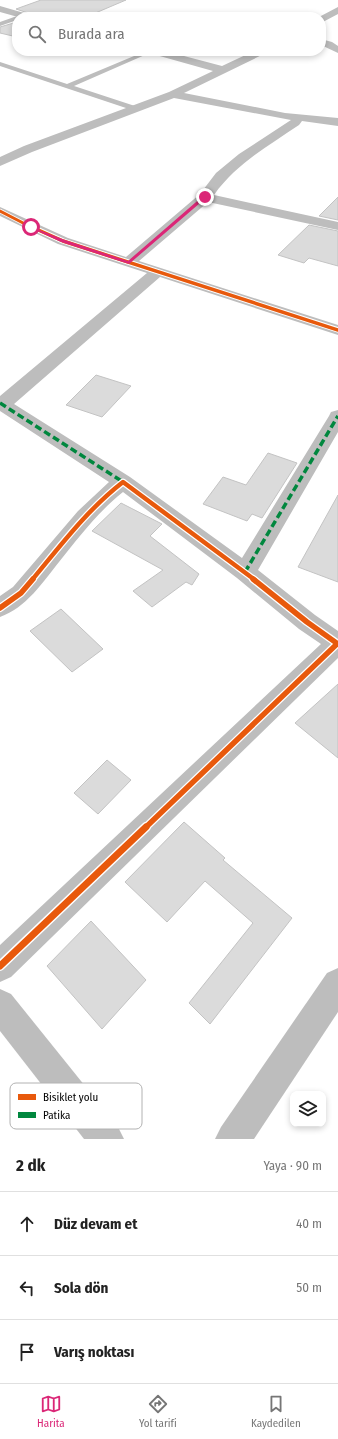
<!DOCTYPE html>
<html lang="tr">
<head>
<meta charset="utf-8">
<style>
	body { margin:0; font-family:"Fira Sans Condensed",sans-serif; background:#f2f2f2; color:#222 }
	.controls { position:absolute; right:12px; bottom:12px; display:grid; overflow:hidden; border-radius:8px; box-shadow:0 2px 6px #0003 }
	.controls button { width:36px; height:36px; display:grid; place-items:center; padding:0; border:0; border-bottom:1px solid #e0e0e0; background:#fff; color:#222; font:20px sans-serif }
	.stop { position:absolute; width:12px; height:12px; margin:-9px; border:3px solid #db2777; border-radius:50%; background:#fff }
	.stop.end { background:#db2777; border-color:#fff; box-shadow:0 1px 4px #0008 }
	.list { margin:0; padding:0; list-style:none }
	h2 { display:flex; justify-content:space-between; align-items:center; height:52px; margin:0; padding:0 16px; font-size:17px }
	h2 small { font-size:13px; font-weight:400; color:#767676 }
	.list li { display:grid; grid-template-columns:26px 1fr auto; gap:12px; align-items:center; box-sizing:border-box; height:64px; padding:0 16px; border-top:1px solid #e0e0e0 }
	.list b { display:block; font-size:15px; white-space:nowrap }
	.list em { font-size:13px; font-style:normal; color:#767676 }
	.icon { flex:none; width:22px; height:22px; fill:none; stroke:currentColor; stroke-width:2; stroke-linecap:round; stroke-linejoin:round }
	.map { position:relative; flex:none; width:338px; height:1139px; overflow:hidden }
	.search { position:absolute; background:#fff; box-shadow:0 2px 6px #0003; left:12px; right:12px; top:12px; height:44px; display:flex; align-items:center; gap:10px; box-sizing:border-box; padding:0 14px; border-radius:16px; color:#767676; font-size:15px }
	.sheet { height:244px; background:#fff }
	nav { display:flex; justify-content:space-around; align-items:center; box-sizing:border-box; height:56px; border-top:1px solid #e0e0e0; background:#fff; font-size:11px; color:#767676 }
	nav a { display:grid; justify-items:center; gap:2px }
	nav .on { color:#db2777 }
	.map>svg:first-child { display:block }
	.building { fill:#dbdbdb; stroke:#c3c3c3 }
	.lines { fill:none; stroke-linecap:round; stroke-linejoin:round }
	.lane { fill:#bdbdbd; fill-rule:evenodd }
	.street { fill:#bdbdbd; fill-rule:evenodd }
	.quiet { stroke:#00873e; stroke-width:3.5; stroke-dasharray:7 3.5; stroke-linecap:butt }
	.cycleway-far4-casing { stroke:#fff; stroke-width:4.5 }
	.cycleway-far3-casing { stroke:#fff; stroke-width:5.5 }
	.cycleway-far2-casing { stroke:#fff; stroke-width:7 }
	.cycleway-far1-casing { stroke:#fff; stroke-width:8 }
	.cycleway-casing { stroke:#fff; stroke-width:10 }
	.cycleway-far4 { stroke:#e8590c; stroke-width:3 }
	.cycleway-far3 { stroke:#e8590c; stroke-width:3.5 }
	.cycleway-far2 { stroke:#e8590c; stroke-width:4.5 }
	.cycleway-far1 { stroke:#e8590c; stroke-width:5.5 }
	.cycleway { stroke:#e8590c; stroke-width:7 }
	.route { fill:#db2777 }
	.key { fill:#fff; stroke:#b2b2b2; stroke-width:1 }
	.key-label { font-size:11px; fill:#000 }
</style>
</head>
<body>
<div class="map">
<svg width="338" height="1139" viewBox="0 0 338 1139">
	<rect width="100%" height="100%" fill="#fff"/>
	<g class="building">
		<path d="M 41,0 L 126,0 L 86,17 L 34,17 L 31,14 L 16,9 Z"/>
		<path d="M 17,22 L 17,37 L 0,33 L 0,27 Z"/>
		<path d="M 338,197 L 338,220 L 319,216 Z"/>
		<path d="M 309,225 L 338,231 L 338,266 L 309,258 L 304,263 L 278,255 Z"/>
		<path d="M 96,375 L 131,386 L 102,417 L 66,405 Z"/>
		<path d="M 268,453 L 297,463 L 262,518 L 252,514 L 247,521 L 203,504 L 223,477 L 246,485 Z"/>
		<path d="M 338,495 L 338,582 L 298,567 Z"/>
		<path d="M 121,503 L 162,524 L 150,536 L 199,574 L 192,585 L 186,582 L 152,607 L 133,591 L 163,570 L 92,531 Z"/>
		<path d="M 61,609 L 103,649 L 72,672 L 30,631 Z"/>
		<path d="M 338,684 L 338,758 L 295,723 Z"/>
		<path d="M 107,760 L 131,780 L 98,814 L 74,793 Z"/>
		<path d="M 184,822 L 225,858 L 223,860 L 292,918 L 210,1024 L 189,1003 L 253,923 L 205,881 L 167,922 L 125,882 Z"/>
		<path d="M 91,921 L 146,980 L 102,1029 L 47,966 Z"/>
	</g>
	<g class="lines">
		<g class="lane">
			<path d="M 17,16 L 19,17 L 17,17 L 17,20 L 0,26 L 0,22 Z"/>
			<path d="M 146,51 L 154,51 L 74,86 L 138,107 L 138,111 L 135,111 L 0,66 L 0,62 L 67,84 Z"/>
		</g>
		<g class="street">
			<path d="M 0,6 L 31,15 L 33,17 L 18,17 L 0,12 Z"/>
			<path d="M 338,7 L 338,14 L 321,23 L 321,17 L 319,17 Z"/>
			<path d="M 321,39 L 332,42 L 338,46 L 338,53 L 321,45 Z"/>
			<path d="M 148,51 L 165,51 L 222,66 L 254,51 L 267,51 L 266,53 L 184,93 L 285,113 L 338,118 L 338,126 L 302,121 L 299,125 C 268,146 236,164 214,195 L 338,222 L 338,230 L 208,202 L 139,261 L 338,325 L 338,335 L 160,277 L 14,404 L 130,477 L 242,558 L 329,416 L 331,412 L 338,410 L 338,432 L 258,570 L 315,615 L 338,631 L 338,658 L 11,977 L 0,982 L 0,945 L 321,644 L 299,629 L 237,578 L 123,492 C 98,512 79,537 59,562 C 43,582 26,608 0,617 L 0,596 L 13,587 L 78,511 L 109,482 L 0,411 L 0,396 L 147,273 L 58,244 L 0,216 L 0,207 L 68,238 L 126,257 L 200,194 L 216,173 L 239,154 L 291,120 L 174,98 L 32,152 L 0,166 L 0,157 L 24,146 L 169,92 L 213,71 L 149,53 Z"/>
			<path d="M 338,968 L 338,1012 L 254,1139 L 215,1139 L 221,1127 L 327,973 Z"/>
			<path d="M 0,989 L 11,994 L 118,1127 L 124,1139 L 84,1139 L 0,1031 Z"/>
		</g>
		<g class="quiet">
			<path d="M 0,403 L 123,482"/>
			<path d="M 245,572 L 338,416"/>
		</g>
		<defs>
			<path id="cycleway-far4" d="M 0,211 L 27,225"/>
			<path id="cycleway-far3" d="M 25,224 L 63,241 L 338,330"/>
			<path id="cycleway-far2" d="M 32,580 C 61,545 87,510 123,482 L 255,580"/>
			<g id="cycleway-far1">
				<path d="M 253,579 L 307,622 L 338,644"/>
				<path d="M 0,608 L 21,593 L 33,579"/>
				<path d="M 145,828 L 337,644"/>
			</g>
			<path id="cycleway" d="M 0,966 L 146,827"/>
		</defs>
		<use href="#cycleway-far4" class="cycleway-far4-casing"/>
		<use href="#cycleway-far3" class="cycleway-far3-casing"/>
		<use href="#cycleway-far2" class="cycleway-far2-casing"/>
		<use href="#cycleway-far1" class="cycleway-far1-casing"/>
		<use href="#cycleway" class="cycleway-casing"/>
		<use href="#cycleway-far4" class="cycleway-far4"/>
		<use href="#cycleway-far3" class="cycleway-far3"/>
		<use href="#cycleway-far2" class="cycleway-far2"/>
		<use href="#cycleway-far1" class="cycleway-far1"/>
		<use href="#cycleway" class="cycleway"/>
	</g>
	<path class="route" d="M 203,196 L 207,197 L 129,264 L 61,242 L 29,227 L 32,227 L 65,240 L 128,261 Z"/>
	<rect x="10" y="1083" width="132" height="46" rx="6" class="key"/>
	<rect x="18" y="1094" width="18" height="6" fill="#e8590c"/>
	<rect x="18" y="1112" width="18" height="6" fill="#00873e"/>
	<g class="key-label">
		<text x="43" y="1101">Bisiklet yolu</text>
		<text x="43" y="1119">Patika</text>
	</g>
</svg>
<div class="controls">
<button><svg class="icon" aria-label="layers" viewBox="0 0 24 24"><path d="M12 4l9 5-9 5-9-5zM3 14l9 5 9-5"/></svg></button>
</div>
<div class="stop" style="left:31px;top:227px"></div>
<div class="stop end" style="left:205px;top:197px"></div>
<div class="search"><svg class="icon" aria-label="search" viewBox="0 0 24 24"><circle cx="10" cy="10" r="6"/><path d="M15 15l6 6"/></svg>Burada ara</div>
</div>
<section class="sheet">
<h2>2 dk<small>Yaya · 90 m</small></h2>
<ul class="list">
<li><svg class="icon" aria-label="ahead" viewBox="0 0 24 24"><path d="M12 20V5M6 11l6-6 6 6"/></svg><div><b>Düz devam et</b></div><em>40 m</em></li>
<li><svg class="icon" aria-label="left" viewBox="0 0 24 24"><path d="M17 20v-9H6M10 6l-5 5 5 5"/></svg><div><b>Sola dön</b></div><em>50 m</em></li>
<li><svg class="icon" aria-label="arrive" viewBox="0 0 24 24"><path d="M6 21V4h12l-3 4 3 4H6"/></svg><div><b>Varış noktası</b></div></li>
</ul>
</section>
<nav>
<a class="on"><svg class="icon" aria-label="map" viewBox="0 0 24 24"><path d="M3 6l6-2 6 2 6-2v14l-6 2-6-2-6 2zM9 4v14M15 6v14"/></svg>Harita</a>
<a><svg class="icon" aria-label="directions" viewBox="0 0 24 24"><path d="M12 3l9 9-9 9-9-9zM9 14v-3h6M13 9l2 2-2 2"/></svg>Yol tarifi</a>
<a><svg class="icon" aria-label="saved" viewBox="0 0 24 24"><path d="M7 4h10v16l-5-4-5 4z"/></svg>Kaydedilen</a>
</nav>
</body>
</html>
